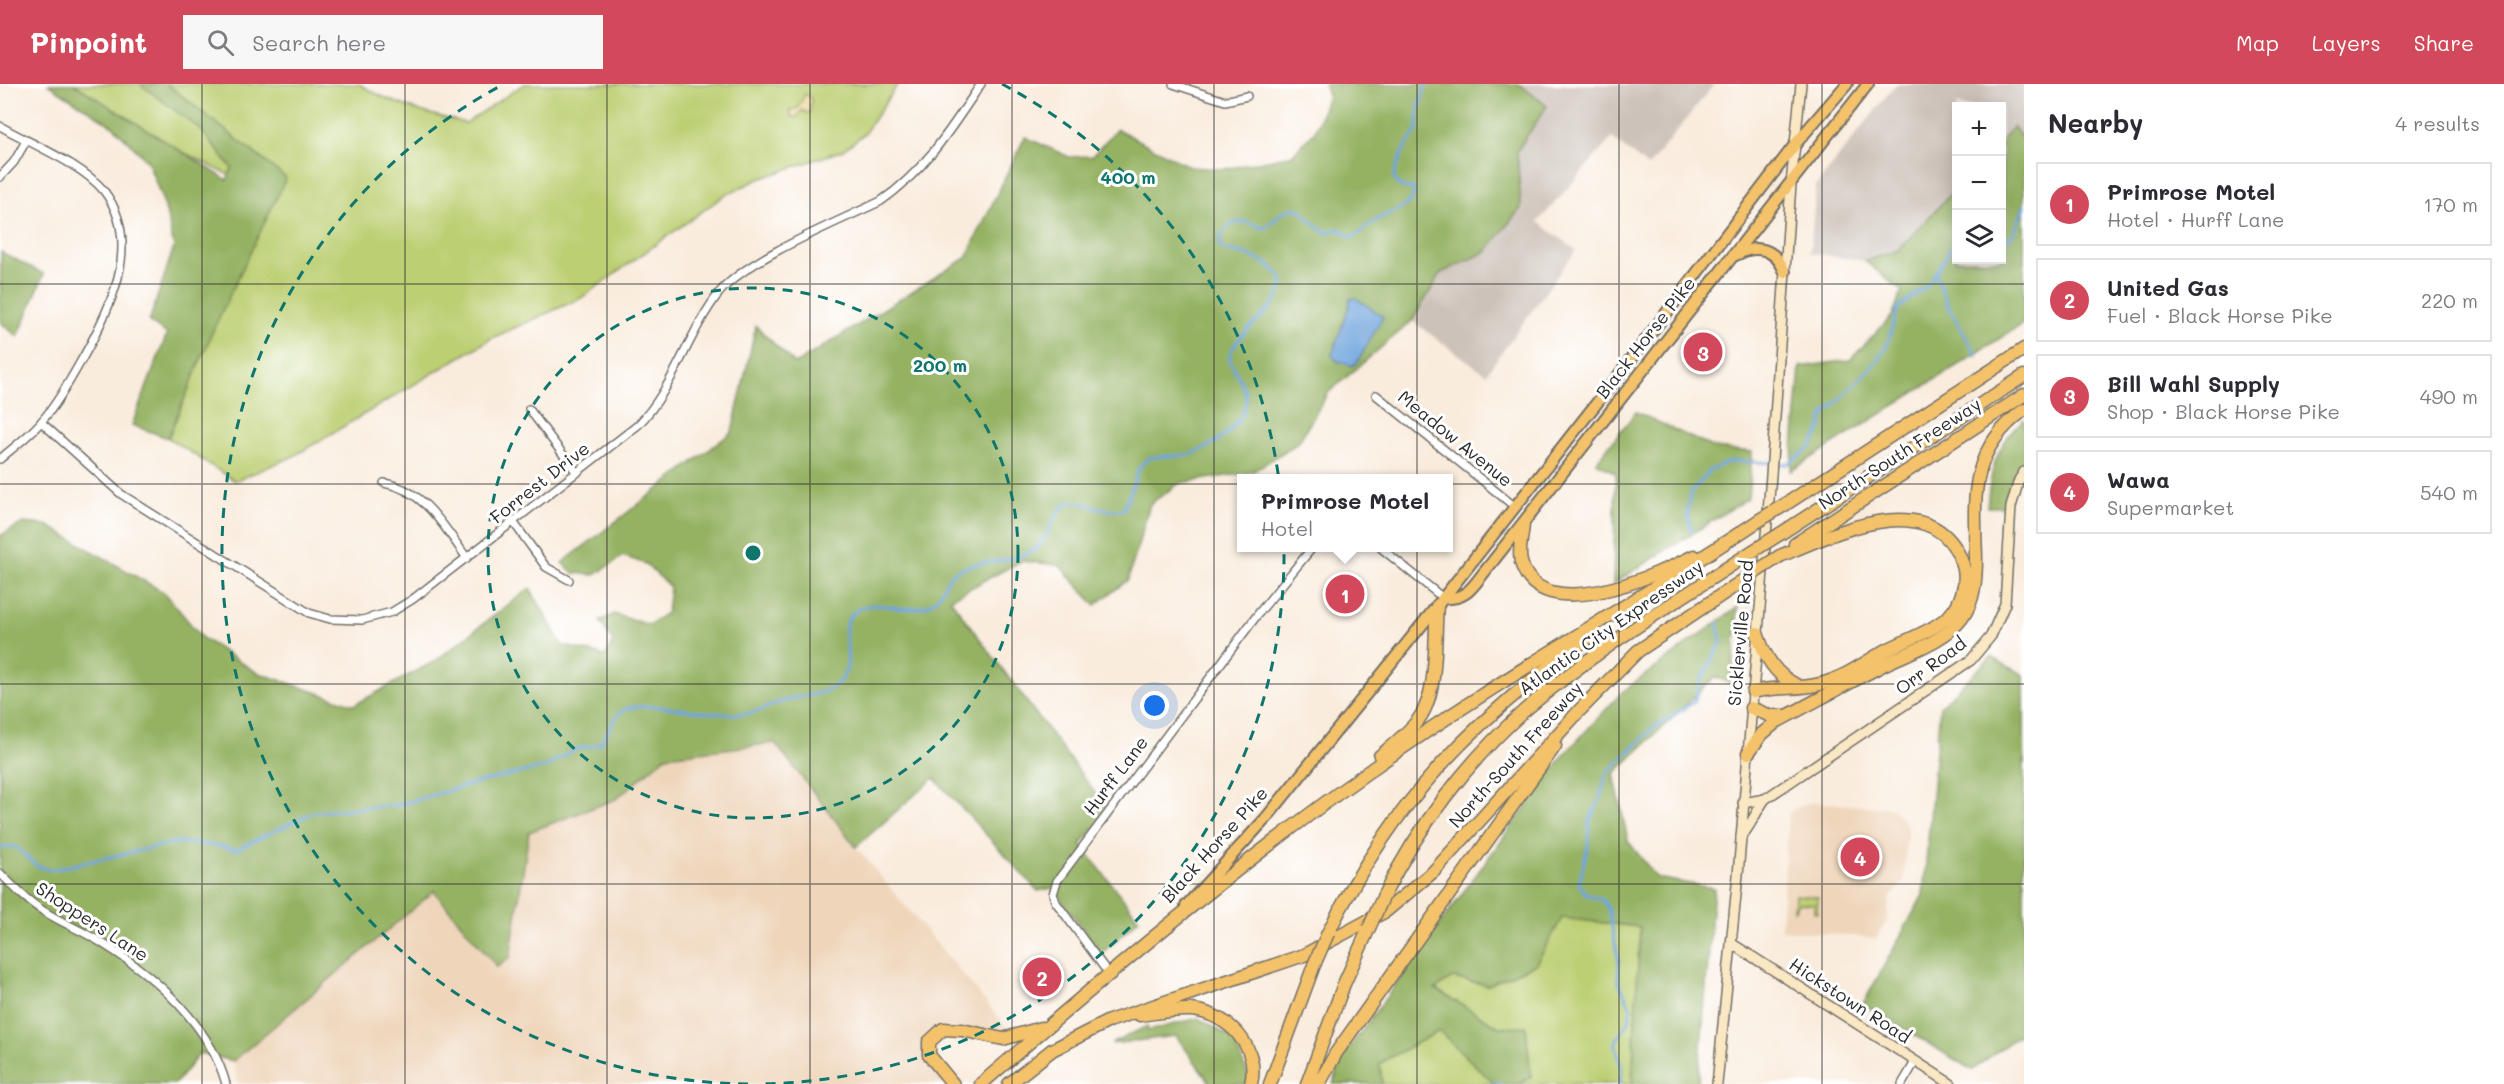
<!DOCTYPE html>
<html lang="en">
<head>
<meta charset="utf-8">
<style>
	body { margin:0; font-family:Mali,sans-serif; background:#f7f7f7; color:#2b2b33 }
	.controls { position:absolute; right:18px; top:18px; display:grid; overflow:hidden; border-radius:0px; box-shadow:0 3px 15px #0003 }
	.controls button { width:54px; height:54px; display:grid; place-items:center; padding:0; border:0; border-bottom:2px solid #e1e1e2; background:#fff; color:#2b2b33; font:30px sans-serif }
	.you { position:absolute; left:1155px; top:622px; width:21px; height:21px; margin:-15px; border:4px solid #fff; border-radius:50%; background:#1a73e8; box-shadow:0 0 0 9px #1a73e833 }
	.badge { display:grid; place-items:center; width:39px; height:39px; border-radius:50%; background:#d1495b; color:#fff; font-size:20px; font-weight:700 }
	.pin { position:absolute; translate:-50% -50%; border:3px solid #fff; box-shadow:0 2px 6px #0006 }
	.popup { position:absolute; left:1237px; top:390px; width:216px; height:78px; box-sizing:border-box; display:grid; place-content:center; border-radius:0px; background:#fff; filter:drop-shadow(0 2px 4px #0005); font-size:20px; white-space:nowrap; color:#7c7c81 }
	.popup b { font-size:22px; color:#2b2b33 }
	.popup::after { content:''; position:absolute; left:50%; top:100%; margin-left:-12px; border:12px solid transparent; border-top-color:#fff }
	.list { margin:0; padding:0; list-style:none }
	h2 { display:flex; justify-content:space-between; align-items:center; height:78px; margin:0; padding:0 24px; font-size:26px }
	h2 small { font-size:20px; font-weight:400; color:#7c7c81 }
	.list li { display:grid; grid-template-columns:39px 1fr auto; gap:18px; align-items:center; box-sizing:border-box; height:84px; margin:0 12px 12px; padding:0 12px; border:2px solid #e1e1e2; border-radius:0px }
	.list b { display:block; font-size:22px; white-space:nowrap }
	.list p { margin:0; font-size:20px; white-space:nowrap; color:#7c7c81 }
	.list em { font-size:20px; font-style:normal; color:#7c7c81 }
	.icon { flex:none; width:33px; height:33px; fill:none; stroke:currentColor; stroke-width:2; stroke-linecap:round; stroke-linejoin:round }
	.map { position:relative; flex:none; width:2024px; height:1000px; overflow:hidden }
	header { display:flex; align-items:center; gap:36px; box-sizing:border-box; height:84px; padding:0 30px; background:#d1495b; color:#fff }
	header strong { font-size:28px }
	nav { display:flex; gap:33px; margin-inline-start:auto; font-size:21px }
	.search { width:420px; height:54px; background:#f7f7f7; display:flex; align-items:center; gap:15px; box-sizing:border-box; padding:0 21px; border-radius:0px; color:#7c7c81; font-size:22px }
	main { display:flex }
	aside { flex:1; background:#fff }
	.map>svg:first-child { display:block }
	.built { fill:#efd6bb }
	.industrial { fill:#cdc2b9 }
	.green { fill:#bccf72; stroke:#747d4e; stroke-width:1.5 }
	.forest { fill:#95b264; stroke:#606e48; stroke-width:1.5 }
	.sand { fill:#eeda9e; stroke:#8c8264; stroke-width:1.5 }
	.water { fill:#70a5dd; stroke:#4e6884; stroke-width:1.5 }
	.lines { fill:none; stroke-linecap:round; stroke-linejoin:round }
	.stream { stroke:#70a5dd; stroke-width:3 }
	.street-casing { stroke:#736f69; stroke-width:10 }
	.secondary-casing { stroke:#736f69; stroke-width:12 }
	.primary-casing { stroke:#736f69; stroke-width:14 }
	.highway-casing { stroke:#736f69; stroke-width:15 }
	.street { stroke:#fff; stroke-width:7 }
	.secondary { stroke:#fae7c3; stroke-width:9 }
	.primary { stroke:#f3c26a; stroke-width:10 }
	.highway { stroke:#f3c26a; stroke-width:12 }
	.highway-bridge-casing { stroke:#736f69; stroke-width:15; stroke-linecap:butt }
	.highway-bridge { stroke:#f3c26a; stroke-width:12 }
	.grid { fill:none; stroke:#2b2b2b; stroke-width:1.5; stroke-opacity:0.55 }
	.ring { fill:none; stroke:#0f766e; stroke-width:3; stroke-dasharray:10 8 }
	.labels { text-anchor:middle; stroke-width:6; stroke-linejoin:round; paint-order:stroke }
	.street-label { font-size:18px; fill:#2b2b2b; stroke:#fff }
	.centre { fill:#0f766e; stroke:#fff; stroke-width:3 }
	.ring-label { font-size:18px; text-anchor:middle; font-weight:bold; fill:#0f766e; stroke:#fff; stroke-width:6; stroke-linejoin:round; paint-order:stroke }
</style>
</head>
<body>
<header>
<strong>Pinpoint</strong>
<div class="search"><svg class="icon" aria-label="search" viewBox="0 0 24 24"><circle cx="10" cy="10" r="6"/><path d="M15 15l6 6"/></svg>Search here</div>
<nav><a>Map</a><a>Layers</a><a>Share</a></nav>
</header>
<main>
<div class="map">
<svg width="2024" height="1000" viewBox="0 0 2024 1000">
	<rect width="100%" height="100%" fill="#fff"/>
	<filter id="ink" filterUnits="userSpaceOnUse"><feTurbulence type="fractalNoise" baseFrequency=".0167" numOctaves="2"/><feDisplacementMap in="SourceGraphic" scale="12" xChannelSelector="R" yChannelSelector="G"/><feConvolveMatrix kernelMatrix="1 2 1 2 8 2 1 2 1" color-interpolation-filters="sRGB"/></filter>
	<filter id="wash" filterUnits="userSpaceOnUse"><feTurbulence type="fractalNoise" baseFrequency=".008" numOctaves="4" result="noise"/><feDisplacementMap in="SourceGraphic" scale="24" xChannelSelector="R" yChannelSelector="G"/><feGaussianBlur stdDeviation="1.35" result="paint"/><feColorMatrix in="noise" values="0 0 0 0 0 0 0 0 0 0 0 0 0 0 0 0 0 1.4 0 .05"/><feComposite in="paint" operator="in"/></filter>
	<g filter="url(#wash)">
		<rect width="100%" height="100%" fill="#f9ecdd"/>
		<g class="built">
			<path d="M 775,659 L 856,763 L 1015,953 L 943,945 L 929,971 L 953,1000 L 238,1000 L 233,977 L 434,806 L 497,883 L 510,874 L 529,748 L 616,715 L 666,672 Z"/>
			<path d="M 1812,718 L 1893,724 L 1907,742 L 1904,798 L 1889,815 L 1887,837 L 1876,854 L 1781,846 L 1788,731 L 1792,726 Z"/>
		</g>
		<g class="industrial">
			<path d="M 1519,0 L 1714,0 L 1648,83 L 1612,54 L 1538,138 L 1576,166 L 1486,290 L 1412,237 L 1441,189 L 1486,168 L 1520,124 L 1517,67 L 1546,22 Z"/>
			<path d="M 1896,0 L 2024,0 L 2024,57 L 2013,42 L 2002,55 L 2002,22 L 1956,22 L 1956,104 L 1899,166 L 1865,177 L 1810,169 L 1816,102 Z"/>
		</g>
		<g class="green">
			<path d="M 74,0 L 359,0 C 391,20 429,31 466,39 L 524,0 L 898,0 L 864,50 L 843,66 L 759,95 L 725,111 L 581,214 L 492,254 L 294,372 L 235,397 L 168,354 L 214,244 L 245,99 L 175,64 Z"/>
			<path d="M 1795,811 L 1818,813 L 1817,829 L 1814,828 L 1814,820 L 1798,819 L 1794,827 Z"/>
			<path d="M 1562,834 L 1640,843 L 1632,1000 L 1519,1000 L 1531,993 L 1499,943 L 1435,905 L 1452,894 L 1488,901 L 1536,880 Z"/>
			<path d="M 1440,946 L 1495,1000 L 1382,1000 L 1380,979 Z"/>
		</g>
		<g class="forest">
			<path d="M 48,0 L 74,0 L 227,96 L 232,84 L 200,45 L 140,0 L 167,0 L 286,94 L 214,244 L 168,354 L 132,341 L 167,250 L 149,238 L 174,163 L 165,123 L 148,78 L 113,42 Z"/>
			<path d="M 1324,0 L 1519,0 L 1547,22 L 1517,67 L 1521,124 L 1486,168 L 1441,189 L 1412,237 L 1328,309 L 1298,359 L 1252,388 L 1180,399 L 1150,420 L 1128,496 L 1095,521 L 1059,481 L 1021,477 L 950,515 L 1108,726 L 1081,761 L 1139,835 L 1101,870 L 1053,804 L 1038,807 L 934,694 L 856,763 L 775,659 L 666,672 L 616,715 L 529,748 L 510,874 L 497,883 L 434,807 L 233,977 L 200,969 L 175,1000 L 0,1000 L 0,452 L 23,439 L 47,441 L 165,509 L 202,554 L 256,588 L 354,621 L 435,577 L 530,504 L 562,561 L 606,572 L 613,557 L 600,537 L 614,530 L 649,541 L 667,528 L 670,503 L 646,480 L 623,472 L 595,491 L 574,489 L 562,479 L 732,348 L 756,242 L 795,280 L 966,174 L 1025,53 L 1069,73 L 1092,72 L 1117,45 L 1190,83 L 1225,85 L 1292,71 L 1315,47 L 1328,12 Z"/>
			<path d="M 2013,42 L 2024,57 L 2024,239 L 1791,387 L 1800,283 L 1850,276 L 1892,232 L 1902,207 L 1865,177 L 1899,166 L 1956,104 L 1956,176 L 2002,176 L 2002,55 Z"/>
			<path d="M 1,168 L 44,190 L 18,253 L 0,238 Z"/>
			<path d="M 1636,328 L 1714,364 L 1752,368 L 1748,414 L 1613,500 L 1616,389 L 1596,378 Z"/>
			<path d="M 2024,335 L 2024,377 L 2002,423 L 1987,423 C 1990,389 1996,359 2024,335 Z"/>
			<path d="M 1738,523 L 1732,600 L 1715,593 L 1614,690 L 1628,757 L 1657,794 L 1714,804 L 1698,1000 L 1632,1000 L 1640,843 L 1562,834 L 1536,880 L 1488,901 L 1452,894 L 1435,905 L 1499,943 L 1526,942 L 1531,993 L 1519,1000 L 1495,1000 L 1439,947 L 1380,979 L 1382,1000 L 1333,1000 L 1344,971 L 1563,672 L 1622,608 Z"/>
			<path d="M 1991,573 L 2024,591 L 2024,947 L 1972,986 L 1863,920 L 1923,811 L 1940,622 Z"/>
			<path d="M 1198,934 L 1234,955 L 1251,1000 L 1211,1000 L 1176,952 L 1111,960 L 1147,942 L 1148,947 Z"/>
		</g>
		<path class="sand" d="M 805,10 L 811,14 L 810,28 L 807,29 L 802,26 L 797,33 L 792,33 L 790,27 L 798,24 Z"/>
		<path class="water" d="M 1356,214 L 1383,233 L 1357,279 L 1352,282 L 1337,277 L 1332,271 L 1350,220 L 1349,215 Z"/>
		<g class="lines">
			<g class="stream">
				<path d="M 2002,161 L 2014,149 L 2024,122"/>
				<path d="M 1935,189 L 1948,222 L 1977,272"/>
				<path d="M 1692,447 L 1687,431 L 1690,410 L 1710,386 L 1726,379 L 1738,377 L 1787,380 L 1810,364 L 1819,349 L 1824,331 L 1871,284 L 1886,263 L 1898,224 L 1927,202 L 1956,157"/>
				<path d="M 0,763 L 16,763 L 37,782 L 51,786 L 178,758 L 221,762 L 235,766 L 314,728 L 398,721 L 475,699 L 545,683 L 576,665 L 600,660 L 618,630 L 628,624 C 667,618 707,633 746,630 C 758,629 772,620 784,617 C 796,613 808,612 820,609 C 874,589 827,546 856,527 C 875,513 901,530 922,523 C 947,516 940,495 958,486 C 982,474 1015,481 1036,464 C 1051,452 1051,430 1067,420 C 1079,413 1105,431 1124,425 L 1139,384 L 1147,375 C 1158,371 1172,373 1184,371 C 1202,369 1226,353 1237,338 C 1263,305 1222,284 1231,267 C 1246,239 1276,230 1283,198 C 1277,182 1254,172 1239,169 C 1232,167 1226,168 1220,163 C 1218,149 1231,136 1246,138 C 1253,140 1258,144 1265,144 C 1276,136 1283,122 1299,125 L 1325,149 L 1339,145 L 1352,154 C 1362,148 1370,140 1380,134 C 1392,127 1415,123 1414,105 L 1400,102 L 1394,95 L 1395,88 L 1403,67 L 1418,44 L 1418,27 L 1426,0"/>
				<path d="M 1491,1000 L 1501,1000"/>
				<path d="M 1620,1000 L 1622,985 L 1615,959 L 1629,936 L 1631,924 L 1618,896 L 1619,878 L 1608,824 L 1602,816 L 1586,810 L 1579,800 L 1589,757 L 1589,738 L 1599,717 L 1607,689 L 1653,644 L 1694,618 L 1702,594 L 1721,559 L 1718,539"/>
			</g>
		</g>
	</g>
	<g filter="url(#ink)">
		<g class="lines">
			<defs>
				<g id="street">
					<path d="M 1173,0 L 1225,17 L 1247,12"/>
					<path d="M 0,42 C 31,60 82,80 104,107 C 144,160 109,228 81,277 C 69,298 57,320 41,338 C 29,352 14,363 0,375"/>
					<path d="M 0,93 L 14,78 L 26,57"/>
					<path d="M 1376,311 L 1514,422"/>
					<path d="M 529,325 L 577,389"/>
					<path d="M 41,338 L 121,410 L 309,529 L 330,535 L 362,536 L 392,528 L 413,515 L 638,341 C 674,304 687,251 719,209 C 747,174 838,138 881,117 C 925,87 952,43 981,0"/>
					<path d="M 384,399 C 425,406 444,443 467,474"/>
					<path d="M 514,439 L 546,483 L 569,496"/>
					<path d="M 1381,464 L 1443,514"/>
					<path d="M 0,789 C 14,803 28,818 45,828 C 64,840 86,848 105,861 C 156,893 210,941 226,1000"/>
					<path d="M 1108,889 L 1055,817 L 1053,810 L 1057,797 L 1258,530 L 1312,464"/>
					<path d="M 1902,1000 L 1915,978"/>
				</g>
				<g id="secondary">
					<path d="M 1743,719 L 1765,715 L 1971,576 L 1991,552 L 2005,520 L 2011,423 L 2019,396 L 2024,388"/>
					<path d="M 1741,753 C 1751,741 1756,728 1765,715"/>
					<path d="M 1731,859 L 1951,1000"/>
					<path d="M 1717,1000 L 1738,791 L 1771,391 L 1791,100 L 1801,0"/>
				</g>
				<g id="primary">
					<path d="M 1736,171 C 1757,159 1776,165 1785,188"/>
					<path d="M 1443,514 C 1467,516 1472,503 1486,486 L 1868,0"/>
					<path d="M 1186,822 L 1267,733 L 1437,522 L 1622,287 L 1797,58 L 1847,0"/>
				</g>
				<g id="highway">
					<path d="M 1786,420 L 2024,265"/>
					<path d="M 1523,441 C 1522,453 1518,466 1521,478 C 1539,544 1656,492 1694,472"/>
					<path d="M 1780,450 L 2024,292"/>
					<path d="M 1795,460 L 2024,311"/>
					<path d="M 1757,549 C 1765,573 1775,591 1798,602"/>
					<path d="M 1753,608 C 1775,602 1799,606 1820,600 C 1843,595 1865,578 1885,567 C 1906,556 1931,548 1949,532 C 1961,520 1968,498 1963,481 C 1935,399 1833,450 1780,472"/>
					<path d="M 1751,624 L 1771,632 L 1785,632"/>
					<path d="M 1748,669 L 1762,650 L 1776,638 C 1812,619 1848,599 1885,580 C 1910,568 1945,557 1962,534 C 1975,516 1976,494 1976,473 C 1974,412 1969,366 2024,326"/>
					<path d="M 1380,672 C 1393,661 1408,649 1418,636 C 1439,609 1434,556 1437,522"/>
					<path d="M 1384,811 C 1418,743 1467,678 1524,627 C 1594,566 1676,518 1753,467"/>
					<path d="M 1328,849 C 1393,717 1475,633 1595,549"/>
					<path d="M 1140,931 C 1156,929 1175,925 1191,926 C 1228,929 1260,963 1251,1000"/>
					<path d="M 953,1000 L 929,971 L 929,958 L 943,945 L 962,946 L 1003,955 L 1041,944"/>
					<path d="M 981,1000 C 1108,890 1235,782 1372,685 C 1497,596 1631,522 1758,437"/>
					<path d="M 1009,1000 L 1052,966 L 1109,937 L 1304,871 L 1386,827 L 1434,787 L 1580,626 L 1638,567 L 1751,491"/>
					<path d="M 1270,1000 L 1314,881"/>
					<path d="M 1307,1000 L 1344,900 L 1369,844"/>
					<path d="M 1319,1000 L 1336,969 L 1555,662"/>
				</g>
			</defs>
			<use href="#street" class="street-casing"/>
			<use href="#secondary" class="secondary-casing"/>
			<use href="#primary" class="primary-casing"/>
			<use href="#highway" class="highway-casing"/>
			<use href="#street" class="street"/>
			<use href="#secondary" class="secondary"/>
			<use href="#primary" class="primary"/>
			<use href="#highway" class="highway"/>
			<defs>
				<g id="highway-bridge">
					<path d="M 1758,437 L 1786,420"/>
					<path d="M 1753,467 L 1780,450"/>
					<path d="M 1751,491 L 1780,472"/>
					<path d="M 1369,844 L 1384,811"/>
					<path d="M 1314,881 L 1328,849"/>
				</g>
			</defs>
			<use href="#highway-bridge" class="highway-bridge-casing"/>
			<use href="#highway-bridge" class="highway-bridge"/>
		</g>
	</g>
	<path class="grid" d="M 202,0 L 202,1000M 405,0 L 405,1000M 607,0 L 607,1000M 810,0 L 810,1000M 1012,0 L 1012,1000M 1214,0 L 1214,1000M 1417,0 L 1417,1000M 1619,0 L 1619,1000M 1822,0 L 1822,1000M 0,200 L 2024,200M 0,400 L 2024,400M 0,600 L 2024,600M 0,800 L 2024,800"/>
	<g class="ring">
		<circle cx="753" cy="469" r="265"/>
		<path d="M748 1000A531 531 0 0 1 504 0M1002 0A531 531 0 0 1 758 1000"/>
	</g>
	<g class="labels">
		<g class="street-label">
			<text transform="translate(1646 254) rotate(-52)" y="6">Black Horse Pike</text>
			<text transform="translate(1455 355) rotate(39)" y="6">Meadow Avenue</text>
			<text transform="translate(1900 370) rotate(-33)" y="6">North-South Freeway</text>
			<text transform="translate(540 399) rotate(-38)" y="6">Forrest Drive</text>
			<text transform="translate(1611 544) rotate(-35)" y="6">Atlantic City Expressway</text>
			<text transform="translate(1741 549) rotate(-85)" y="6">Sicklerville Road</text>
			<text transform="translate(1931 582) rotate(-37)" y="6">Orr Road</text>
			<text transform="translate(1516 671) rotate(-48)" y="6">North-South Freeway</text>
			<text transform="translate(1116 692) rotate(-53)" y="6">Hurff Lane</text>
			<text transform="translate(1215 761) rotate(-48)" y="6">Black Horse Pike</text>
			<text transform="translate(92 838) rotate(33)" y="6">Shoppers Lane</text>
			<text transform="translate(1850 917) rotate(33)" y="6">Hickstown Road</text>
		</g>
	</g>
	<circle cx="753" cy="469" r="9" class="centre"/>
	<g class="ring-label">
		<text x="1128" y="100">400 m</text>
		<text x="940" y="288">200 m</text>
	</g>
</svg>
<div class="controls">
<button>+</button>
<button>−</button>
<button><svg class="icon" aria-label="layers" viewBox="0 0 24 24"><path d="M12 4l9 5-9 5-9-5zM3 14l9 5 9-5"/></svg></button>
</div>
<div class="you"></div>
<div class="pin badge" style="left:1345px;top:510px">1</div>
<div class="popup"><b>Primrose Motel</b>Hotel</div>
<div class="pin badge" style="left:1042px;top:893px">2</div>
<div class="pin badge" style="left:1703px;top:268px">3</div>
<div class="pin badge" style="left:1860px;top:773px">4</div>
</div>
<aside>
<h2>Nearby<small>4 results</small></h2>
<ul class="list">
<li><span class="badge">1</span><div><b>Primrose Motel</b><p>Hotel · Hurff Lane</p></div><em>170 m</em></li>
<li><span class="badge">2</span><div><b>United Gas</b><p>Fuel · Black Horse Pike</p></div><em>220 m</em></li>
<li><span class="badge">3</span><div><b>Bill Wahl Supply</b><p>Shop · Black Horse Pike</p></div><em>490 m</em></li>
<li><span class="badge">4</span><div><b>Wawa</b><p>Supermarket</p></div><em>540 m</em></li>
</ul>
</aside>
</main>
</body>
</html>
